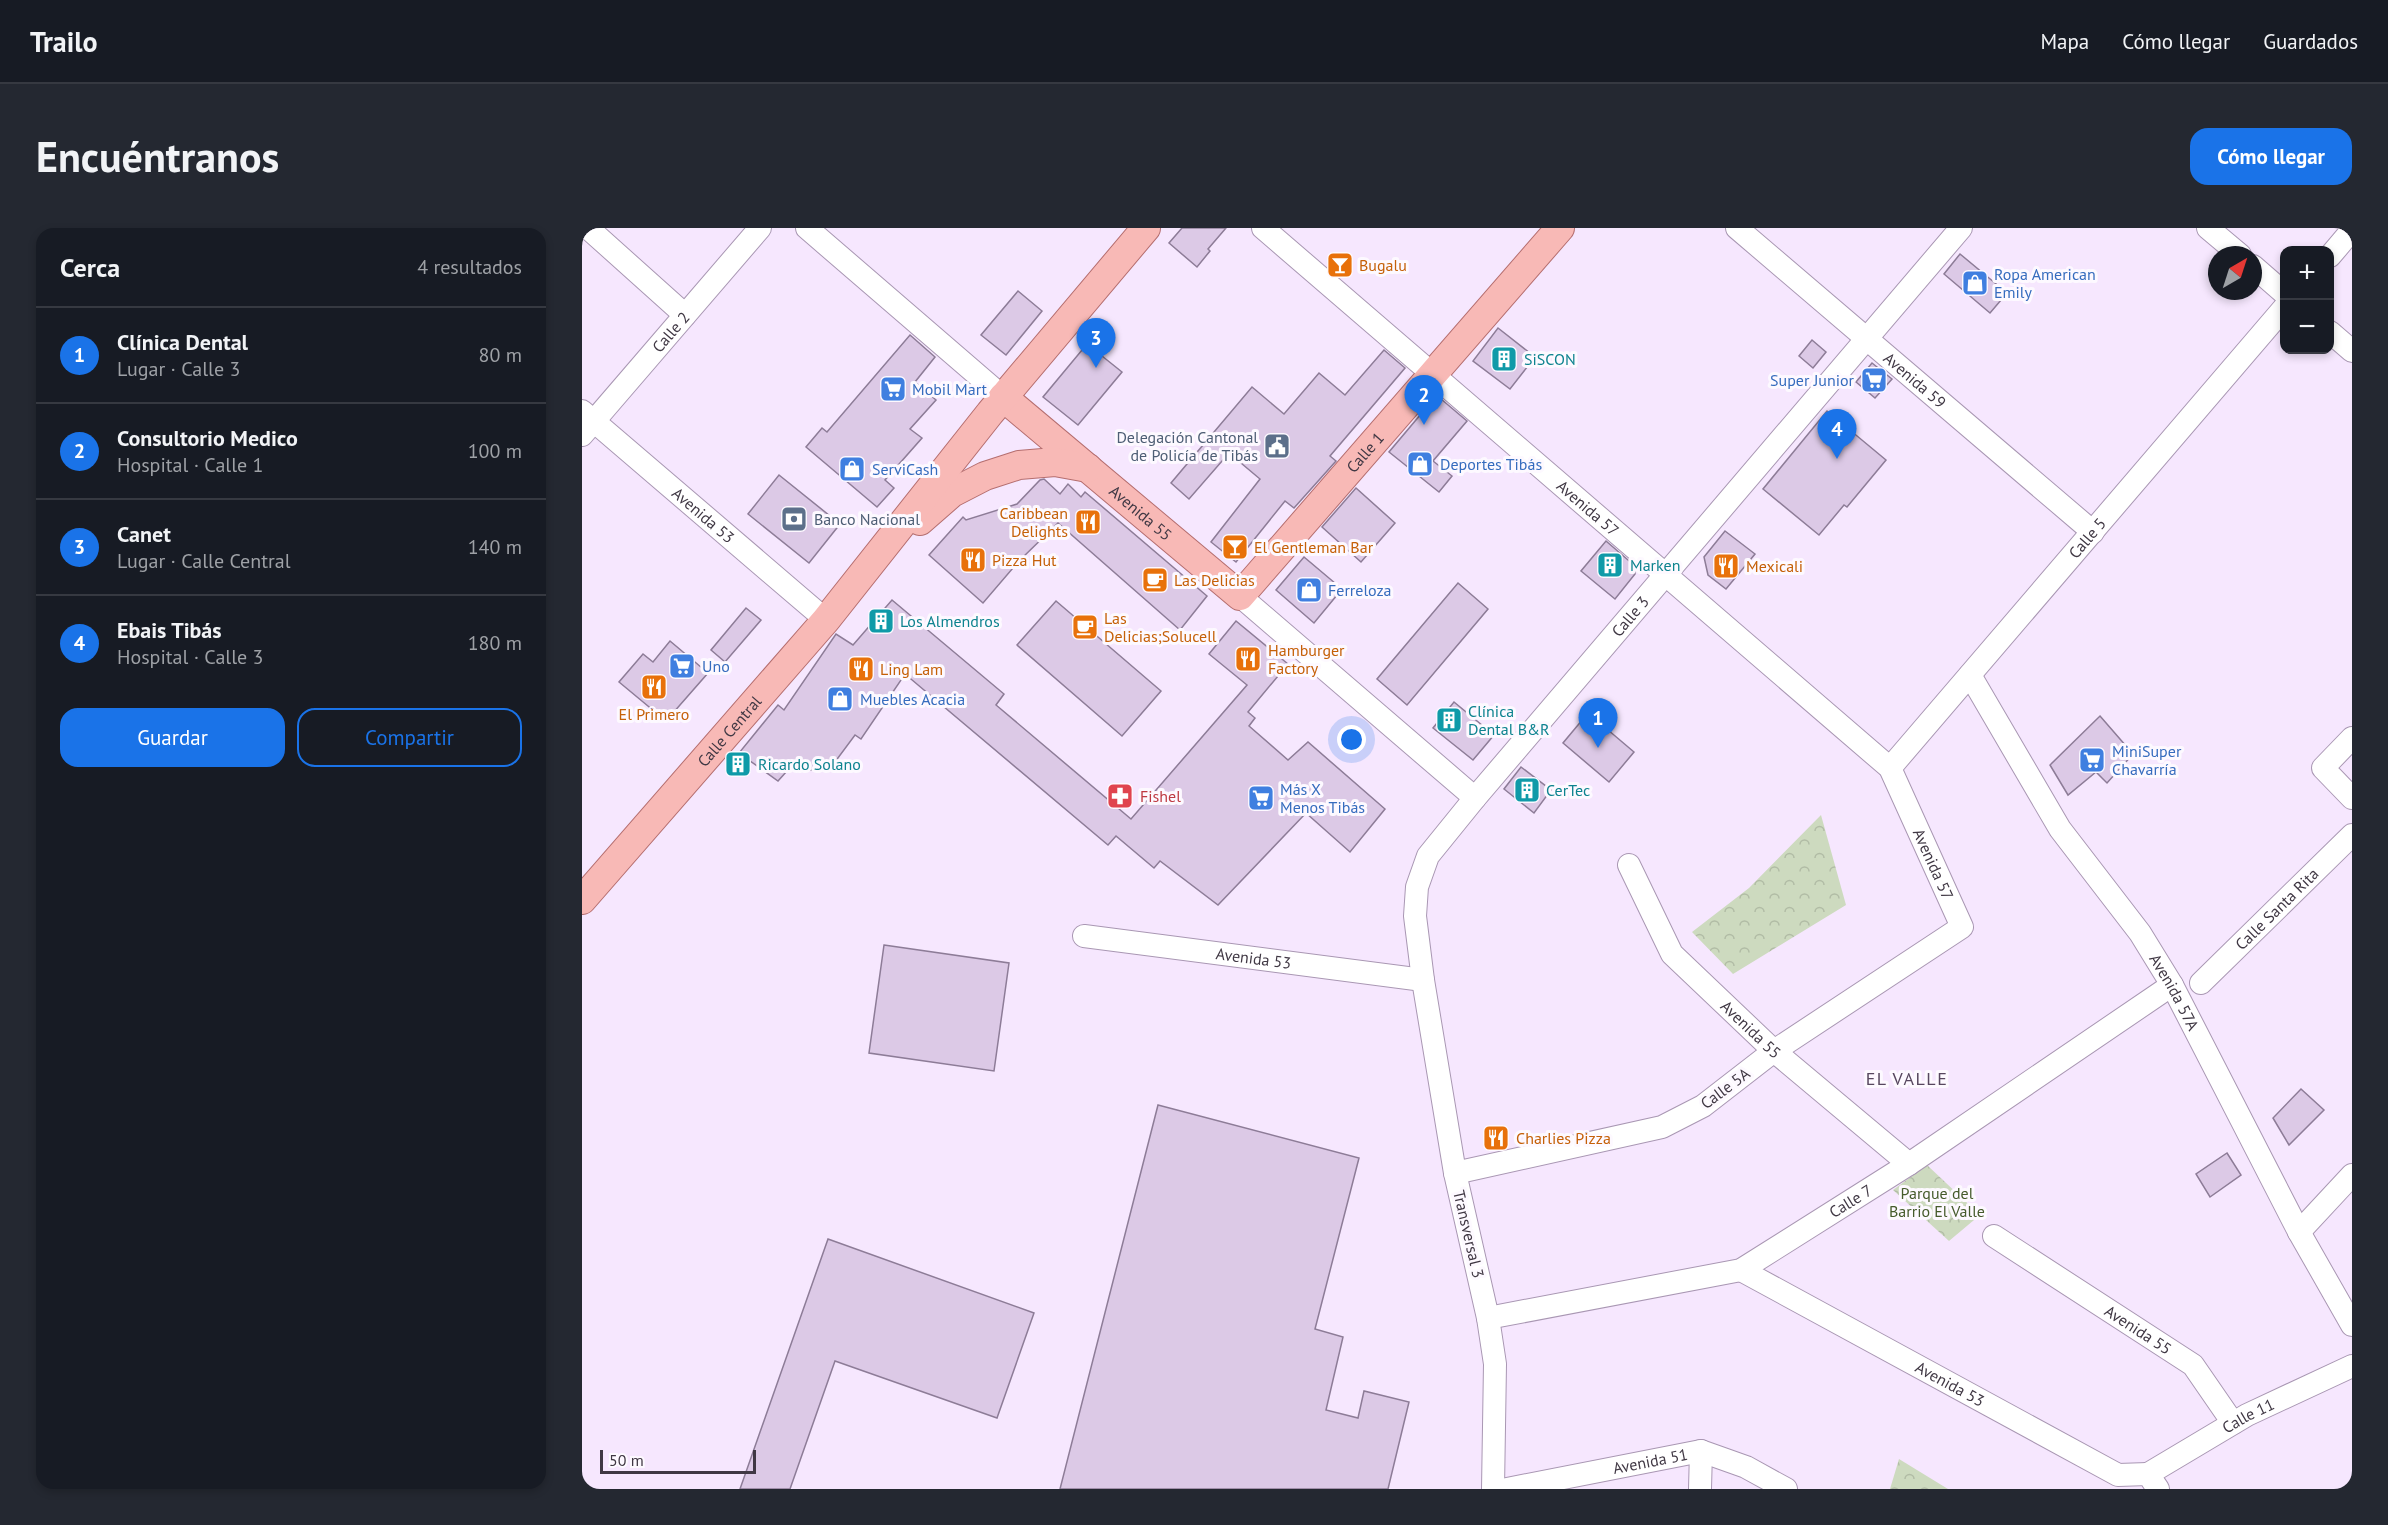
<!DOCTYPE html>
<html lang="es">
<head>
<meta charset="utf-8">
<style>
	body { margin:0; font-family:"PT Sans",sans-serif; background:#242831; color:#f1f3f6 }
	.controls { position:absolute; right:18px; top:18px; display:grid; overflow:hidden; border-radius:12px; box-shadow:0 3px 9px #0003 }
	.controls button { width:54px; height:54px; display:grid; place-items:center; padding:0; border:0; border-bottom:2px solid #363941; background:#171b24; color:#f1f3f6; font:30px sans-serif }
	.compass { position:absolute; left:1626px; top:18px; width:54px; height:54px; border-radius:50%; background:#171b24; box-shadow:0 3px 9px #0003; rotate:39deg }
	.scale { position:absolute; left:18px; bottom:15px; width:156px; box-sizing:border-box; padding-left:6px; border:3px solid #403844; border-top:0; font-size:16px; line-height:21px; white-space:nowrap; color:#403844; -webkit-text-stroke:4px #fdf9ff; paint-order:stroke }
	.you { position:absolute; left:770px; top:512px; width:21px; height:21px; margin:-15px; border:4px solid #fff; border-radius:50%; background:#1a73e8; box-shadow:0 0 0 9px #1a73e833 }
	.badge { display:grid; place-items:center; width:39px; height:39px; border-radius:50%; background:#1a73e8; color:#fff; font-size:20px; font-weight:700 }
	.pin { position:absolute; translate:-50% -50px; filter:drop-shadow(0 2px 3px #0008) }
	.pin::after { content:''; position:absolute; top:32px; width:21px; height:18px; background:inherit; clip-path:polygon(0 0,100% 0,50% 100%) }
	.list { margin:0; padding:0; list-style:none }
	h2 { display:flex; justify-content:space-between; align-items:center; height:78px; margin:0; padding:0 24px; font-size:26px }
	h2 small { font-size:20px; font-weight:400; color:#9ea1a6 }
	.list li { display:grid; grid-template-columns:39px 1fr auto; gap:18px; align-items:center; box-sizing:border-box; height:96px; padding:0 24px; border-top:2px solid #363941 }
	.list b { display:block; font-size:22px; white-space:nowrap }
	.list p { margin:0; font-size:20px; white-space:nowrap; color:#9ea1a6 }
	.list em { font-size:20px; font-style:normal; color:#9ea1a6 }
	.actions { display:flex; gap:12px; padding:18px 24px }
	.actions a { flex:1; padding:14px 0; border:2px solid #1a73e8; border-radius:18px; text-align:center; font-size:21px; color:#1a73e8 }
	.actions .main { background:#1a73e8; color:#fff }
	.map { position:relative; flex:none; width:1770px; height:1261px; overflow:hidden; border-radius:18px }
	header { display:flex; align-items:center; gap:36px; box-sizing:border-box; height:84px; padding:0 30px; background:#171b24; border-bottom:2px solid #363941 }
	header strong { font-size:28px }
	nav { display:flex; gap:33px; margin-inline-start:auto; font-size:21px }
	.intro { display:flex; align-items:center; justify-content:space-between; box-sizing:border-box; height:144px; padding:0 36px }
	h1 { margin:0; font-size:42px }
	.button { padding:15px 27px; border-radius:18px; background:#1a73e8; color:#fff; font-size:21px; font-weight:700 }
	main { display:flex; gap:36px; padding:0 36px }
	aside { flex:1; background:#171b24; border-radius:18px; box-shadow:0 3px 9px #0003 }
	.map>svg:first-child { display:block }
	.park { fill:url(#park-crowns) }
	.building { fill:#dcc9e6; stroke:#8d7c97; stroke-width:1.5 }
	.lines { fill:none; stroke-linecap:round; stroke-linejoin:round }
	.minor-casing { stroke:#a997b3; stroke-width:24 }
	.major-casing { stroke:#b56e6f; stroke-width:30 }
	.minor { stroke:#fff; stroke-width:22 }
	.major { stroke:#f8b9b6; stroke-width:28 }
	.labels { text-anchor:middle; stroke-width:6; stroke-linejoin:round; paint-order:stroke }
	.food-label { font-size:16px; fill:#c56008; stroke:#fdf9ff; text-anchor:start }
	.shop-label { font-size:16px; fill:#366cbe; stroke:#fdf9ff; text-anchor:start }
	.street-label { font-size:16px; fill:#403844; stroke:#fdf9ff }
	.culture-label { font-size:16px; fill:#0d838f; stroke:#fdf9ff; text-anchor:start }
	.service-label { font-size:16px; fill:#4e5e75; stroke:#fdf9ff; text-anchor:end }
	.health-label { font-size:16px; fill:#be3a42; stroke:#fdf9ff; text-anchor:start }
	.park-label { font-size:16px; fill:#465b2c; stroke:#fdf9ff }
	.neighbourhood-label { font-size:18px; letter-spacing:1.5px; fill:#57475f; stroke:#fdf9ff }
</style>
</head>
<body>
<header>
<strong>Trailo</strong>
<nav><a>Mapa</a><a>Cómo llegar</a><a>Guardados</a></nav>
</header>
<div class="intro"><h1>Encuéntranos</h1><a class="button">Cómo llegar</a></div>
<main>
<aside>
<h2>Cerca<small>4 resultados</small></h2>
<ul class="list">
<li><span class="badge">1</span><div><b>Clínica Dental</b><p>Lugar · Calle 3</p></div><em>80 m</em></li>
<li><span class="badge">2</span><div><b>Consultorio Medico</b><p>Hospital · Calle 1</p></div><em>100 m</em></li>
<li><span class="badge">3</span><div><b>Canet</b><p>Lugar · Calle Central</p></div><em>140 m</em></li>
<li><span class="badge">4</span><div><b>Ebais Tibás</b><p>Hospital · Calle 3</p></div><em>180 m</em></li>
</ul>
<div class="actions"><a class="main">Guardar</a><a>Compartir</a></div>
</aside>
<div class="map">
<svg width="1770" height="1261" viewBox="0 0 1770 1261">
	<defs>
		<pattern id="park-crowns" width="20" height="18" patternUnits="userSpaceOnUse" patternTransform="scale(1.5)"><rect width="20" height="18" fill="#cddabf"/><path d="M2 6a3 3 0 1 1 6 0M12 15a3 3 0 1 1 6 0" fill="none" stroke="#b1bca5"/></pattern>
	</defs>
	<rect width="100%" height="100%" fill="#f6e7fe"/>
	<g class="park">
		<path d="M 1239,587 L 1264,677 L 1151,746 L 1110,704 L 1167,660 Z"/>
		<path d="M 1345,937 L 1398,987 L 1367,1013 L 1311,962 Z"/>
		<path d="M 1317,1231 L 1366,1261 L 1308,1261 Z"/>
	</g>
	<g class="building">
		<path d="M 600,0 L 644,0 L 626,21 L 628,23 L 615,39 L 587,15 Z"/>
		<path d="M 1378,26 L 1425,65 L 1408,85 L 1362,46 Z"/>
		<path d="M 436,63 L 460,83 L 424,127 L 399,107 Z"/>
		<path d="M 916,100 L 953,129 L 928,161 L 891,133 Z"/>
		<path d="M 328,107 L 353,129 L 333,154 L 354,172 L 328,201 L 340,210 L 303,252 L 312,260 L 295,279 L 224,219 L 240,200 L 245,204 Z"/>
		<path d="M 1230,112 L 1244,124 L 1231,140 L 1217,128 Z"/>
		<path d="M 505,116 L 540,144 L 496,197 L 461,169 Z"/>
		<path d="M 802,122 L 823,140 L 748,228 L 754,233 L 712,280 L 703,273 L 654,334 L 629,314 L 678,251 L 647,225 L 607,271 L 589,255 L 670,159 L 702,186 L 737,145 L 763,167 Z"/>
		<path d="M 1290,135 L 1310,151 L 1293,170 L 1274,154 Z"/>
		<path d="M 859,171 L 885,193 L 851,233 L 870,248 L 857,264 L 807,224 L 850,173 Z"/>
		<path d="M 1245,183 L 1304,232 L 1265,279 L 1262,277 L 1237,307 L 1181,261 Z"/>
		<path d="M 197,247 L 258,296 L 227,335 L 166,286 Z"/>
		<path d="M 462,251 L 478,266 L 486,256 L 499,269 L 503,264 L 625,368 L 598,402 L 476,295 L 437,333 L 401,375 L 347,327 L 381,289 L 384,292 L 435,276 L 458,252 Z"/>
		<path d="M 774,260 L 813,295 L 779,334 L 740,299 Z"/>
		<path d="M 1143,303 L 1173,326 L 1144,361 L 1126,347 L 1122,329 Z"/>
		<path d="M 1024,313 L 1053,338 L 1053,346 L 1033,371 L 999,343 Z"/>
		<path d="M 722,329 L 760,361 L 732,395 L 694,362 Z"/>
		<path d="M 876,355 L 906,381 L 825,477 L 795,451 Z"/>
		<path d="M 310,372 L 422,466 L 414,477 L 549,591 L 665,457 L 627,426 L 654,393 L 706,436 L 666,484 L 673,490 L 667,498 L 706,532 L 726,514 L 803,581 L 768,624 L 724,585 L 636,677 L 578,633 L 572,640 L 534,608 L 526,617 L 323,446 L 279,511 L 273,507 L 247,542 L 227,542 L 214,533 L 196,553 L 157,525 L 196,477 L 202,482 L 254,406 L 271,417 Z"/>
		<path d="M 474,373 L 579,463 L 540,508 L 435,417 Z"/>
		<path d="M 164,380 L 179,392 L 143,434 L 129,422 Z"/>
		<path d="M 88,413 L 126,445 L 84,493 L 37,454 L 61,426 L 71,434 Z"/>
		<path d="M 872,474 L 912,507 L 891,532 L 851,500 Z"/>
		<path d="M 1006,485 L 1052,524 L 1027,554 L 981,515 Z"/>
		<path d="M 1518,488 L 1551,526 L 1525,555 L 1514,544 L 1486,567 L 1468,537 Z"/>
		<path d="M 939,539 L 969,562 L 952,585 L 922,561 Z"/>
		<path d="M 302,717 L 427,735 L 412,843 L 287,825 Z"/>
		<path d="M 1719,861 L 1742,882 L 1707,917 L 1691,890 Z"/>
		<path d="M 576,877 L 777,930 L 733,1101 L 761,1109 L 744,1182 L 776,1190 L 782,1163 L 827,1174 L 806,1261 L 478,1261 Z"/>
		<path d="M 1645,925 L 1659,947 L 1628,969 L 1614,946 Z"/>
		<path d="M 246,1011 L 452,1085 L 415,1190 L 253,1133 L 208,1261 L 158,1261 Z"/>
	</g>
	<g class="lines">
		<defs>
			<g id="minor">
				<path d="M 6,0 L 103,87"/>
				<path d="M 225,0 L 421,169"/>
				<path id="s1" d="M 681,0 L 1308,540 L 1380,699 L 1192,823 L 1121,878 L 1080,899 L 873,945"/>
				<path id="s2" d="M 1155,0 L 1511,304"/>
				<path d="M 1626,0 L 1658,27"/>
				<path d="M 1748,28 L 1770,2"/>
				<path d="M 1671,38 L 1702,65"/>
				<path d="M 1748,104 L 1770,123"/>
				<path id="s3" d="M 0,183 L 244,392"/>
				<path id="s4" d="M 0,207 L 178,0"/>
				<path d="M 658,368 L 893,570"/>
				<path id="s5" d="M 1388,447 L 1478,601 L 1558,705 L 1590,757 L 1717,1004 L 1770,1097"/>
				<path d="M 1770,510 L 1741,540 L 1770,570"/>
				<path id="s6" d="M 1308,540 L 1702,80"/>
				<path id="s7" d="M 1047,637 L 1090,726 L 1192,823 L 1327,936"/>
				<path id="s8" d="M 502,708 L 841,752"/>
				<path id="s9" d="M 1619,755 L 1770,607"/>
				<path d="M 1717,1004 L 1770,947"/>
				<path id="s10" d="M 1412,1008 L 1611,1137 L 1651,1195"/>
				<path id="s11" d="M 1159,1042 L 1536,1247 L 1566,1246 L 1576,1261"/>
				<path id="s12" d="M 906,1090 L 1159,1042 L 1327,936 L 1590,757"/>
				<path id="s13" d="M 1566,1246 L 1665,1187 L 1770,1138"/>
				<path id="s14" d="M 911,1261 L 913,1136 L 906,1090 L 873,945 L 841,752 L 833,688 L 835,659 L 846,628 L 893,570 L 1379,0"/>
				<path id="s15" d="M 925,1261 L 1119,1223 L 1164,1239 L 1204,1261"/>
				<path d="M 1118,1261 L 1119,1223"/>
			</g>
			<g id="major">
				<path id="s16" d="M 421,169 L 658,368 L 978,0"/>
				<path d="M 338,293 L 370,265 L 403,248 L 437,237 L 473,234 L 506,240"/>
				<path id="s17" d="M 0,672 L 244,392 L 408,185 L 564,0"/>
			</g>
		</defs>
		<use href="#minor" class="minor-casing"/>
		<use href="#major" class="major-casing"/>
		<use href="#minor" class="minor"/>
		<use href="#major" class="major"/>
	</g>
	<defs>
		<symbol id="bar-square" viewBox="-11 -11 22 22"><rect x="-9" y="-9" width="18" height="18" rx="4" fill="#e8710a" stroke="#fdf9ff"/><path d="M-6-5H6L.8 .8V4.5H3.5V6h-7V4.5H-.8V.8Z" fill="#fff"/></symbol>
		<symbol id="shop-square" viewBox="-11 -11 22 22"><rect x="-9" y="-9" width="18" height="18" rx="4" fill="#3f7fe0" stroke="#fdf9ff"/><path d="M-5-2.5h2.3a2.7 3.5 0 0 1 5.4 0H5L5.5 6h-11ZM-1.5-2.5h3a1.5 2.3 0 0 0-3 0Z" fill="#fff"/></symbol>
		<symbol id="building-square" viewBox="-11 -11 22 22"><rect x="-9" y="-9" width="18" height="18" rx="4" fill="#0f9aa8" stroke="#fdf9ff"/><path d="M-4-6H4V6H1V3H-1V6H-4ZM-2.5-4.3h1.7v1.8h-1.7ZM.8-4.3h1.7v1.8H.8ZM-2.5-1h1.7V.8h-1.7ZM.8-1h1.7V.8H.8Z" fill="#fff"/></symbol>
		<symbol id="supermarket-square" viewBox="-11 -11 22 22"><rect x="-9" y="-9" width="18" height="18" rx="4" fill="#3f7fe0" stroke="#fdf9ff"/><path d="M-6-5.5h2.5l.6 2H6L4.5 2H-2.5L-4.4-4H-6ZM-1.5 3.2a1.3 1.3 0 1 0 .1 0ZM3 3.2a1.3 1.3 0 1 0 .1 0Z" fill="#fff"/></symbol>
		<symbol id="civic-square" viewBox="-11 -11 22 22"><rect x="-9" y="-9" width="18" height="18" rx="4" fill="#5c6f8a" stroke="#fdf9ff"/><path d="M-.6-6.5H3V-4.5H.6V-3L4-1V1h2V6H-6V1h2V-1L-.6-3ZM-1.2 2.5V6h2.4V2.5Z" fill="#fff"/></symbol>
		<symbol id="bank-square" viewBox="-11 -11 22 22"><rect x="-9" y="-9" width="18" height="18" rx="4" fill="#5c6f8a" stroke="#fdf9ff"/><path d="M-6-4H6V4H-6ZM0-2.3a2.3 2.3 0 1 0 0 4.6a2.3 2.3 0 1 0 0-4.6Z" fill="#fff"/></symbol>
		<symbol id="restaurant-square" viewBox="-11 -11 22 22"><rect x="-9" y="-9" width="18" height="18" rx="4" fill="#e8710a" stroke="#fdf9ff"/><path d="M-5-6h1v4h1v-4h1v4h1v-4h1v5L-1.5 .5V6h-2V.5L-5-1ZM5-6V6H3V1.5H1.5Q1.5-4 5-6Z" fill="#fff"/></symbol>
		<symbol id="cafe-square" viewBox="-11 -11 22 22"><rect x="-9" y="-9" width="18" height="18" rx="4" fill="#e8710a" stroke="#fdf9ff"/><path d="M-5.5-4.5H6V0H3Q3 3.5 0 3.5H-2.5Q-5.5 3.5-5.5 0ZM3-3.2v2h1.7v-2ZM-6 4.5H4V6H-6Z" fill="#fff"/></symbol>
		<symbol id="pharmacy-square" viewBox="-11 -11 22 22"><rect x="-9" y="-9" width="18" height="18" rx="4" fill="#e0444e" stroke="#fdf9ff"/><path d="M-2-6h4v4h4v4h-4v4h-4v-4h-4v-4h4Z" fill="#fff"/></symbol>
	</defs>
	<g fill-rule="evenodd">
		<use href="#bar-square" x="743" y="22" width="30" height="30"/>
		<use href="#shop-square" x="1378" y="40" width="30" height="30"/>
		<use href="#building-square" x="907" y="116" width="30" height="30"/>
		<use href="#supermarket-square" x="1277" y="137" width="30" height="30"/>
		<use href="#supermarket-square" x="296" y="146" width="30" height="30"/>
		<use href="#civic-square" x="680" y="203" width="30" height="30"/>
		<use href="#shop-square" x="823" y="221" width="30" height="30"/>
		<use href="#shop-square" x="255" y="226" width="30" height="30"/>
		<use href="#bank-square" x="197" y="276" width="30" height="30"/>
		<use href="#restaurant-square" x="491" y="279" width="30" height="30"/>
		<use href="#bar-square" x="638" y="304" width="30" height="30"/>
		<use href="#restaurant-square" x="376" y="317" width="30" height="30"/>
		<use href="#building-square" x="1013" y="322" width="30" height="30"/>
		<use href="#restaurant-square" x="1129" y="323" width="30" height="30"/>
		<use href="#cafe-square" x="558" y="337" width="30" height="30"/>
		<use href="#shop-square" x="712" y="347" width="30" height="30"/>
		<use href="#building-square" x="284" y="378" width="30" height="30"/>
		<use href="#cafe-square" x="488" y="384" width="30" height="30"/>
		<use href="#restaurant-square" x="651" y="416" width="30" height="30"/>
		<use href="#supermarket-square" x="85" y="423" width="30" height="30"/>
		<use href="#restaurant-square" x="264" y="426" width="30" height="30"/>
		<use href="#restaurant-square" x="57" y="444" width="30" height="30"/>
		<use href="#shop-square" x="243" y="456" width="30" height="30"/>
		<use href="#building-square" x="852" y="477" width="30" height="30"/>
		<use href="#supermarket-square" x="1495" y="517" width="30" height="30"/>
		<use href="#building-square" x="141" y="521" width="30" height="30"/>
		<use href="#building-square" x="930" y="547" width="30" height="30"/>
		<use href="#pharmacy-square" x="523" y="553" width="30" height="30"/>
		<use href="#supermarket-square" x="664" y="555" width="30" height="30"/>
		<use href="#restaurant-square" x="899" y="895" width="30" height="30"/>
	</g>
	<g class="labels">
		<g class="food-label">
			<text x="777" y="43">Bugalu</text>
			<text x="486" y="291" text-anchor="end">Caribbean<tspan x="486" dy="18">Delights</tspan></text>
			<text x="672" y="325">El Gentleman Bar</text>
			<text x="410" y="338">Pizza Hut</text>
			<text x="1164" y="344">Mexicali</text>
			<text x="592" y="358">Las Delicias</text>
			<text x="522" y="396">Las<tspan x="522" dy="18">Delicias;Solucell</tspan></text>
			<text x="686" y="428">Hamburger<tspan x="686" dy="18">Factory</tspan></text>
			<text x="298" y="447">Ling Lam</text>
			<text x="72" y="492" text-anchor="middle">El Primero</text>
			<text x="934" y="916">Charlies Pizza</text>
		</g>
		<g class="shop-label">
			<text x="1412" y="52">Ropa American<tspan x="1412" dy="18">Emily</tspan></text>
			<text x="1272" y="158" text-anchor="end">Super Junior</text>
			<text x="330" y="167">Mobil Mart</text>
			<text x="858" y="242">Deportes Tibás</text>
			<text x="290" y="247">ServiCash</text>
			<text x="746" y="368">Ferreloza</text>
			<text x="120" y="444">Uno</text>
			<text x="278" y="477">Muebles Acacia</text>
			<text x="1530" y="529">MiniSuper<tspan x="1530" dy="18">Chavarría</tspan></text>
			<text x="698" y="567">Más X<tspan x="698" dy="18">Menos Tibás</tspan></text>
		</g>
		<g class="street-label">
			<text dy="6" stroke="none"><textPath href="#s4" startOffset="136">Calle 2</textPath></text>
			<text dy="6" stroke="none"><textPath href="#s2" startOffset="234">Avenida 59</textPath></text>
			<text dy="6" stroke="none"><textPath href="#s16" startOffset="500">Calle 1</textPath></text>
			<text dy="6" stroke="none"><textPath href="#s1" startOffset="429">Avenida 57</textPath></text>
			<text dy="6" stroke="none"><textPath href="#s16" startOffset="180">Avenida 55</textPath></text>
			<text dy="6" stroke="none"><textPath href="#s3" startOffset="160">Avenida 53</textPath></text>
			<text dy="6" stroke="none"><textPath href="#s6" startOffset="303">Calle 5</textPath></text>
			<text dy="6" stroke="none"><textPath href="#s14" startOffset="956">Calle 3</textPath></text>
			<text dy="6" stroke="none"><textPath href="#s17" startOffset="224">Calle Central</textPath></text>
			<text dy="6" stroke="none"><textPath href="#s1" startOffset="933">Avenida 57</textPath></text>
			<text dy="6" stroke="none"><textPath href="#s9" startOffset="106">Calle Santa Rita</textPath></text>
			<text dy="6" stroke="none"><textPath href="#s8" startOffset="171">Avenida 53</textPath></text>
			<text dy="6" stroke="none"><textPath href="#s5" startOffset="378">Avenida 57A</textPath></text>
			<text dy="6" stroke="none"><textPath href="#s7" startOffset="208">Avenida 55</textPath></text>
			<text transform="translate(1143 860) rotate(-37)" y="6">Calle 5A</text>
			<text dy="6" stroke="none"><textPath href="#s12" startOffset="387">Calle 7</textPath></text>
			<text transform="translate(887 1006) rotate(77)" y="6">Transversal 3</text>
			<text dy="6" stroke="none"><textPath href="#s10" startOffset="172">Avenida 55</textPath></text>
			<text dy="6" stroke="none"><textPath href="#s11" startOffset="238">Avenida 53</textPath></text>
			<text dy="6" stroke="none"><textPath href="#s13" startOffset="116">Calle 11</textPath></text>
			<text dy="6" stroke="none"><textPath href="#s15" startOffset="146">Avenida 51</textPath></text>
		</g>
		<g class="culture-label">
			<text x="942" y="137">SiSCON</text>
			<text x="1048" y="343">Marken</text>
			<text x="318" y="399">Los Almendros</text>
			<text x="886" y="489">Clínica<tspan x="886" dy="18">Dental B&amp;R</tspan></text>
			<text x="176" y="542">Ricardo Solano</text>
			<text x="964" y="568">CerTec</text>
		</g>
		<g class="service-label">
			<text x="676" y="215">Delegación Cantonal<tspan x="676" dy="18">de Policía de Tibás</tspan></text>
			<text x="232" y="297" text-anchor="start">Banco Nacional</text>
		</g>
		<g class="health-label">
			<text x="558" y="574">Fishel</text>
		</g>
		<g class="park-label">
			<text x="1355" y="971">Parque del<tspan x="1355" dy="18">Barrio El Valle</tspan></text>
		</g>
		<g class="neighbourhood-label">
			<text x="1325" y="857">EL VALLE</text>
		</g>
	</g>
</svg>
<div class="controls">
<button>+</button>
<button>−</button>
</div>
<svg class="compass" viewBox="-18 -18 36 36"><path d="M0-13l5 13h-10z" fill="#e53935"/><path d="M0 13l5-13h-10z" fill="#9ea1a6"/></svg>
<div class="scale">50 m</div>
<div class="you"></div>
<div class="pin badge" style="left:1016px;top:520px">1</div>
<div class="pin badge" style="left:842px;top:197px">2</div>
<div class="pin badge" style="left:514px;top:140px">3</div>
<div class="pin badge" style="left:1255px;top:231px">4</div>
</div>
</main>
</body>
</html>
